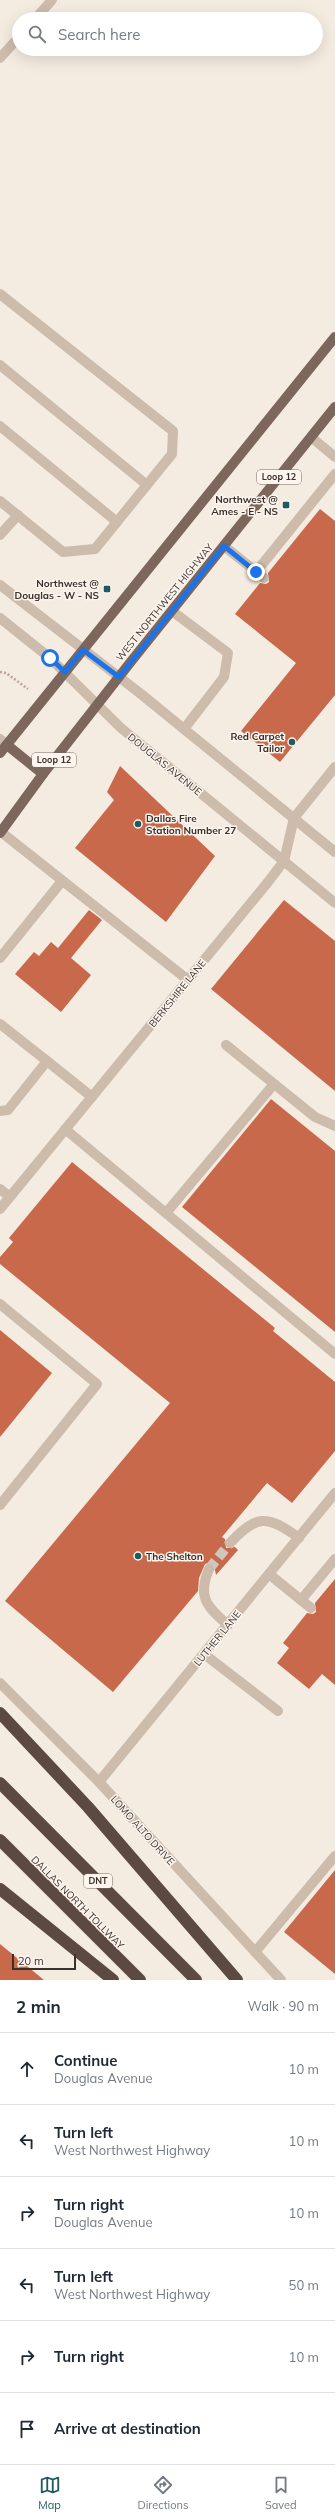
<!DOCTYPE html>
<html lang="en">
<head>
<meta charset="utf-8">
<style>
	body { margin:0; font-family:Mulish,sans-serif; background:#f6f6f7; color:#1f2937 }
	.scale { position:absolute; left:12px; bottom:10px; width:64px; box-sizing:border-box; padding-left:4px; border:2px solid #3b302b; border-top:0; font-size:11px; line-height:14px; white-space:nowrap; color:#3b302b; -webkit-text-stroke:3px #fbf5ee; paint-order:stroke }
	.stop { position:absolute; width:12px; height:12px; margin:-9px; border:3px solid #1a73e8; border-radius:50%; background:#fff }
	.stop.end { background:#1a73e8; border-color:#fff; box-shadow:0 1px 4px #0008 }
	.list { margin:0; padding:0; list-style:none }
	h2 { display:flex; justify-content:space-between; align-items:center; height:52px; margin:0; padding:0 16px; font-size:17px }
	h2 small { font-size:13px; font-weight:400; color:#747a83 }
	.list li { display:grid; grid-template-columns:26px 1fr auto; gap:12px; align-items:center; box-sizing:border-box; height:72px; padding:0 16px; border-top:1px solid #e0e1e3 }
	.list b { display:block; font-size:15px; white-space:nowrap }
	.list p { margin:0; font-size:13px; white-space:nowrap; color:#747a83 }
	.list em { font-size:13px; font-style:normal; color:#747a83 }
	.icon { flex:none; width:22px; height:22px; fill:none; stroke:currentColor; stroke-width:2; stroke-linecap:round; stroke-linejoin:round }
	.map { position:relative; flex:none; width:335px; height:1980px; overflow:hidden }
	.search { position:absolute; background:#fff; box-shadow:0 4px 16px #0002; left:12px; right:12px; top:12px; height:44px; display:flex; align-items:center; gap:10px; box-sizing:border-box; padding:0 14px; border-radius:22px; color:#747a83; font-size:15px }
	.sheet { height:484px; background:#fff }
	nav { display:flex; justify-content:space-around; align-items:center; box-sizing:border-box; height:56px; border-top:1px solid #e0e1e3; background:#fff; font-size:11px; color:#747a83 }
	nav a { display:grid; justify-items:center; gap:2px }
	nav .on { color:#1f5a5e }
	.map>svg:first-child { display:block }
	.building { fill:#c8694b }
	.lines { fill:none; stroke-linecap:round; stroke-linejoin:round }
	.minor-tunnel { stroke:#cfc6bd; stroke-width:10; stroke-dasharray:10 5; stroke-linecap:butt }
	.path { stroke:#b9a596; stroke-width:2.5; stroke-dasharray:2 2; stroke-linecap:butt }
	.minor { stroke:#cdbbac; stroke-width:10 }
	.major { stroke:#7d675c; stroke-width:10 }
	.highway { stroke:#5c4a42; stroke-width:12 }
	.route { stroke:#1a73e8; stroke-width:5 }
	.poi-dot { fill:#1f5a5e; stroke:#fbf5ee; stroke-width:1.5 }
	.labels { text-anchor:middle; stroke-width:3; stroke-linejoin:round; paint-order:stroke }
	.shield { fill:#fbf5ee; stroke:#756b66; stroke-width:1 }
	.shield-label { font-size:9px; font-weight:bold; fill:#3b302b }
	.poi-label { font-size:10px; font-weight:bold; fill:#3b302b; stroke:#fbf5ee; text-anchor:end }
	.street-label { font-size:10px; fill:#3b302b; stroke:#fbf5ee }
</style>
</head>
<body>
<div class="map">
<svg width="335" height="1980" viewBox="0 0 335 1980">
	<rect width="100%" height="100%" fill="#f4ebe1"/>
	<g class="building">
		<path d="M 320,509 L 335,521 L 335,695 L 280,762 L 241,731 L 296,663 L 235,614 L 260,583 L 266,584 L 269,582 L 268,573 Z"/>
		<path d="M 120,766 L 215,856 L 166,922 L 75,848 L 114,800 L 107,792 Z"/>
		<path d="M 284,900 L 335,941 L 335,1091 L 211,989 Z"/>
		<path d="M 89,910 L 102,920 L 71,958 L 91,975 L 61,1012 L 15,974 L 34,952 L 39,956 L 51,942 L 58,948 Z"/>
		<path d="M 271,1099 L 335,1151 L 335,1332 L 182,1207 Z"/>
		<path d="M 72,1162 L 275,1328 L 273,1331 L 335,1382 L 335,1451 L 292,1503 L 267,1483 L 222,1537 L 225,1539 L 226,1548 L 235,1547 L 238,1550 L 216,1575 L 214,1565 L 208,1563 L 205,1564 L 199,1578 L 198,1591 L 113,1692 L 5,1601 L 170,1403 L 0,1264 L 0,1257 L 13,1242 L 9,1238 Z"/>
		<path d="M 0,1330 L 52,1373 L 0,1437 Z"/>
		<path d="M 335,1579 L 335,1685 L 322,1674 L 309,1689 L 277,1663 L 289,1648 L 283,1643 L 307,1613 L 313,1614 L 316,1612 L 315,1603 Z"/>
		<path d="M 335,1870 L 335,1974 L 284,1932 Z"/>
		<path d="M 0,1944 L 44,1980 L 0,1980 Z"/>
	</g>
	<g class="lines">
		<path class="minor-tunnel" d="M 209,1569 L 230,1543"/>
		<path class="path" d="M 0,672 L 6,673 L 28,689"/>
		<g class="minor">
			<path d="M 35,19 L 52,0"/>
			<path d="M 0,58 L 19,37"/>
			<path d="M 0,294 L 173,431 L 172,454 L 95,549 L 63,552 L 0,501"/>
			<path d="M 0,365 L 147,485"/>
			<path d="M 0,426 L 117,522"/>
			<path d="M 311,437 L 335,457"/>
			<path d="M 0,535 L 18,515"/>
			<path d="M 224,546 L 264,578"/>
			<path d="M 256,572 L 335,474"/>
			<path d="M 0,585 L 141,694 L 335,852"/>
			<path d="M 172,611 L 228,653 L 224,677 L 184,729"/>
			<path d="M 0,618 L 50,658 L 121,728 L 335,903"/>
			<path d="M 0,739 L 7,745"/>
			<path d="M 1,832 L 188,980"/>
			<path d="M 0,958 L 62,881"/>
			<path d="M 0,1024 L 47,1061 L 8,1110 L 0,1111"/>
			<path d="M 226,1045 L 315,1117 L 335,1126"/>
			<path d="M 47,1061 L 92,1097"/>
			<path d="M 65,1129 L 335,1354"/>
			<path d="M 0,1189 L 10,1197"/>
			<path d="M 0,1209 L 268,882 L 284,861 L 294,818 L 335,767"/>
			<path d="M 166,1213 L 274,1084"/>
			<path d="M 0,1304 L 97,1384 L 0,1505"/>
			<path d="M 230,1543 C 256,1515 267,1514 299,1538"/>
			<path d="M 209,1569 C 197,1597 207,1607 228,1625"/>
			<path d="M 269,1574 L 301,1600 L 335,1559"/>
			<path d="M 301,1600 L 311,1608"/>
			<path d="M 204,1654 L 278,1711"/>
			<path d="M 0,1683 L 99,1782 L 281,1980"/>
			<path d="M 99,1782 L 335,1493"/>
			<path d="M 255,1952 L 335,1856"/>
		</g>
		<g class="major">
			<path d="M 7,745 L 43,774"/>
			<path d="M 0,753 L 335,337"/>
			<path d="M 0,833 L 43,774 L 133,659 L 335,407"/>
		</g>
		<g class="highway">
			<path d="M 0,1713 L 88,1807 L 237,1980"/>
			<path d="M 0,1783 L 196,1980"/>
			<path d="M 0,1840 L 140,1980"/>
			<path d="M 0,1889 L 113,1980"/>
		</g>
	</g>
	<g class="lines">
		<path class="route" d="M 50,658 L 65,672 L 83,650 L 119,677 L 224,546 L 256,572"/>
	</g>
	<g class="poi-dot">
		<rect x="282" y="501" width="8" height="8" rx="2"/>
		<rect x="103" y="585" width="8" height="8" rx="2"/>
		<circle cx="292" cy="742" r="4"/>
		<circle cx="138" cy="824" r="4"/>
		<circle cx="138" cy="1556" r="4"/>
	</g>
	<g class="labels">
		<g class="shield">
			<rect x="257" y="470" width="44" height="14" rx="3"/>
			<rect x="32" y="753" width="44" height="14" rx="3"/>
			<rect x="84" y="1874" width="28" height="14" rx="3"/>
		</g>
		<g class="shield-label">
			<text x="279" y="480">Loop 12</text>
			<text x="54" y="763">Loop 12</text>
			<text x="98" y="1884">DNT</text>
		</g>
		<g class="poi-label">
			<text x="278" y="503">Northwest @<tspan x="278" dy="12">Ames - E - NS</tspan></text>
			<text x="99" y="587">Northwest @<tspan x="99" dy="12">Douglas - W - NS</tspan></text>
			<text x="284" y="740">Red Carpet<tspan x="284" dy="12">Tailor</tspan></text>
			<text x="146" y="822" text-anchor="start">Dallas Fire<tspan x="146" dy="12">Station Number 27</tspan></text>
			<text x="146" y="1560" text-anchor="start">The Shelton</text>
		</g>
		<g class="street-label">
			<text transform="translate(164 602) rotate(-51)" y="4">WEST NORTHWEST HIGHWAY</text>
			<text transform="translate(165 764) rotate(39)" y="4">DOUGLAS AVENUE</text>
			<text transform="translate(177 993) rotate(-51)" y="4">BERKSHIRE LANE</text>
			<text transform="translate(217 1638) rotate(-51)" y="4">LUTHER LANE</text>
			<text transform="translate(143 1830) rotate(48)" y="4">LOMO ALTO DRIVE</text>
			<text transform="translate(78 1902) rotate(45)" y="4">DALLAS NORTH TOLLWAY</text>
		</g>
	</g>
</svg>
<div class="scale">20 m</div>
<div class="stop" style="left:50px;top:658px"></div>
<div class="stop end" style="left:256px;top:572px"></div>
<div class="search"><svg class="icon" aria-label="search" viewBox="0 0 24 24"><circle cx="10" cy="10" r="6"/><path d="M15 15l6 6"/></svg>Search here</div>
</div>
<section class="sheet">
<h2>2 min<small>Walk · 90 m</small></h2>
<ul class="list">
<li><svg class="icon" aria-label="ahead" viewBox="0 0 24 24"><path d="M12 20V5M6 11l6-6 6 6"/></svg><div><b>Continue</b><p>Douglas Avenue</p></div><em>10 m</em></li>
<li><svg class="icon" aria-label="left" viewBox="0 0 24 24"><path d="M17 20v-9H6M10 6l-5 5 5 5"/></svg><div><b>Turn left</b><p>West Northwest Highway</p></div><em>10 m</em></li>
<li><svg class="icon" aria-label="right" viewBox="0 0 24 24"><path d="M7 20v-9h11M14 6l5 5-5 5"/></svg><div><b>Turn right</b><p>Douglas Avenue</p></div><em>10 m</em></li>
<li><svg class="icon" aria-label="left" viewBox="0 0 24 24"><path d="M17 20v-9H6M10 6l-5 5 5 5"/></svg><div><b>Turn left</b><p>West Northwest Highway</p></div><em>50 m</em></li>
<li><svg class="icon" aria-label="right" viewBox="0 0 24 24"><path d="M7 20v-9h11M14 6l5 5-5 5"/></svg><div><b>Turn right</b></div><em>10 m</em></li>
<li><svg class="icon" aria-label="arrive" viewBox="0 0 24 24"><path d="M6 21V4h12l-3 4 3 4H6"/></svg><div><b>Arrive at destination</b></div></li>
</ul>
</section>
<nav>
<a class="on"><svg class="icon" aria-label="map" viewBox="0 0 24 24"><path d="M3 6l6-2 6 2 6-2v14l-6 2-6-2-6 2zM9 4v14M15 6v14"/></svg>Map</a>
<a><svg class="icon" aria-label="directions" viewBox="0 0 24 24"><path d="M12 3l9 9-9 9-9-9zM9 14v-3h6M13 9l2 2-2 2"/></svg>Directions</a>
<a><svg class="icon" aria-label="saved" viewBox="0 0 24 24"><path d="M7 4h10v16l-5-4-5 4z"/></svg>Saved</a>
</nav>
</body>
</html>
